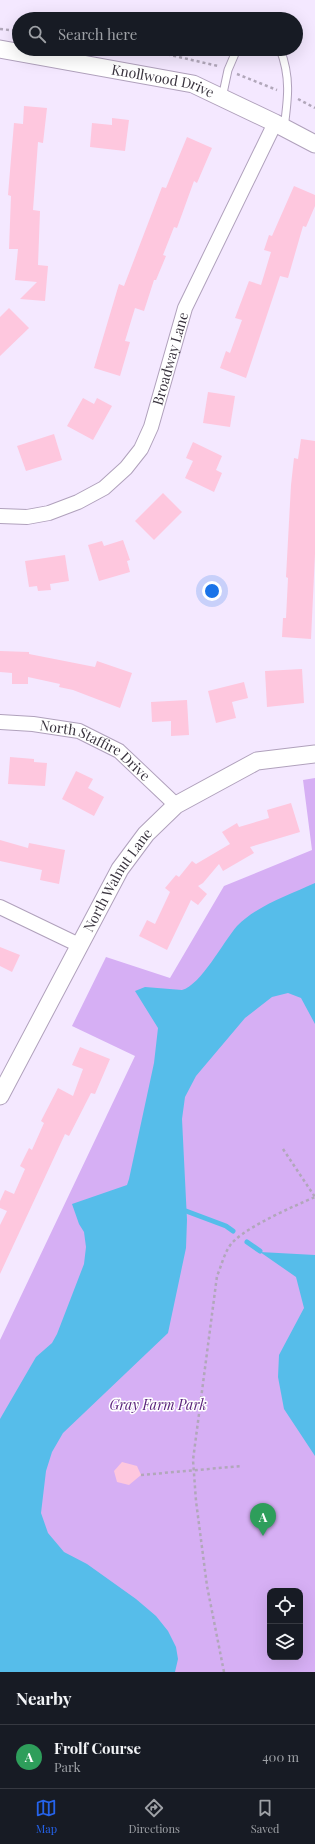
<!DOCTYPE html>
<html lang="en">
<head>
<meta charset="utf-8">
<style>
	body { margin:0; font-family:"Playfair Display",serif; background:#20242c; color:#f1f3f6 }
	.controls { position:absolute; right:12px; bottom:12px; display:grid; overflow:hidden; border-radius:8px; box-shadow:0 4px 16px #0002 }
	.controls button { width:36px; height:36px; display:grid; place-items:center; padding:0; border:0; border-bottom:1px solid #363941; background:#171b24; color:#f1f3f6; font:20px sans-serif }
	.you { position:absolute; left:212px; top:591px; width:14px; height:14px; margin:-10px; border:3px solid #fff; border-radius:50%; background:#1a73e8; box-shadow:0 0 0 6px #1a73e833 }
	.badge { display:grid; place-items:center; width:26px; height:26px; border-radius:50%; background:#2563eb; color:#fff; font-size:13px; font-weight:700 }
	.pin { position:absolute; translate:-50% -33px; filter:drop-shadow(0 1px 2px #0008) }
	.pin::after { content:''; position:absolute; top:21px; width:14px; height:12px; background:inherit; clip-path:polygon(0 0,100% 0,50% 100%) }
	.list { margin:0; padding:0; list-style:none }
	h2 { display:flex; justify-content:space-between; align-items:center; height:52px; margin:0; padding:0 16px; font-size:17px }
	h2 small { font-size:13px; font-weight:400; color:#9ea1a6 }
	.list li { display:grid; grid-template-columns:26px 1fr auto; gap:12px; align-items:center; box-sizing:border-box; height:64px; padding:0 16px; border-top:1px solid #363941 }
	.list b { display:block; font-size:15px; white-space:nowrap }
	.list p { margin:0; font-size:13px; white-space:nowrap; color:#9ea1a6 }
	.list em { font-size:13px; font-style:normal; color:#9ea1a6 }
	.icon { flex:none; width:22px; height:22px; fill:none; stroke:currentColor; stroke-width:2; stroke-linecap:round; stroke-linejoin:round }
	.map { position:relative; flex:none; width:315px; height:1672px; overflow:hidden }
	.search { position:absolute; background:#171b24; box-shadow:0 4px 16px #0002; left:12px; right:12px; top:12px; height:44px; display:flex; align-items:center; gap:10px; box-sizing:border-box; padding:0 14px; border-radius:22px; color:#9ea1a6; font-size:15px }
	.sheet { height:116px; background:#171b24 }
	nav { display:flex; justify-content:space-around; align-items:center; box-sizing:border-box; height:56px; border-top:1px solid #363941; background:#171b24; font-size:11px; color:#9ea1a6 }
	nav a { display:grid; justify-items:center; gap:2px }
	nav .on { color:#2563eb }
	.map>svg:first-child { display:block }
	.green { fill:#d6aff4; fill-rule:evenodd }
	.water { fill:#56bdea }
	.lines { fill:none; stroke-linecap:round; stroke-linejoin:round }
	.stream { stroke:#56bdea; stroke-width:5 }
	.building { fill:#fec7de }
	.service-casing { stroke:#b0a1bc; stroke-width:9 }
	.minor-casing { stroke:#b0a1bc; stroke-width:16 }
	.tertiary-casing { stroke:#b0a1bc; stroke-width:19 }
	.path { stroke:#b1a7ba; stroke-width:2.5; stroke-dasharray:3 3; stroke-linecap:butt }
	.service { stroke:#fff; stroke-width:7 }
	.minor { stroke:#fff; stroke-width:14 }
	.tertiary { stroke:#fff; stroke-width:17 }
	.labels { text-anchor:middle; stroke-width:3; stroke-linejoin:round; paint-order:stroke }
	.street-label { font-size:14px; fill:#39333e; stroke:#fff }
	.park-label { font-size:14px; font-style:italic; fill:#5b257c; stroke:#fff }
</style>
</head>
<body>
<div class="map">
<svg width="315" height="1672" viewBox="0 0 315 1672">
	<rect width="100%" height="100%" fill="#f4e8ff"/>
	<path class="green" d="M 315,778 L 315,1672 L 0,1672 L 0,1340 L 135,1056 L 72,1026 L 106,957 L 170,978 L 224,886 L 312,850 L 303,780 ZM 270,1591 L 300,1591 L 300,1657 L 270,1657 Z"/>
	<g class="water">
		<path d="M 315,883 L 315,1024 L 301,998 L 288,993 L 272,997 L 245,1018 L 196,1076 L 185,1097 L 182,1119 L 187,1220 L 186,1248 L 168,1333 L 63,1433 L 52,1452 L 46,1471 L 41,1513 L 48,1533 L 64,1552 L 87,1564 L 136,1599 L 156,1616 L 168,1631 L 176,1647 L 178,1659 L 175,1672 L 0,1672 L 0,1419 L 36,1357 L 52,1343 L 57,1334 L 84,1264 L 86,1247 L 84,1232 L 79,1224 L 72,1204 L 127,1185 L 129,1179 L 154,1063 L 158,1028 L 135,991 L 145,987 L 182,990 C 201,985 223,942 237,926 C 258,905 289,895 315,883 Z"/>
		<path d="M 260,1252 L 315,1255 L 315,1456 L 284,1409 L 278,1377 L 279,1355 L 304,1308 L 296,1277 Z"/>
	</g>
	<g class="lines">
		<g class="stream">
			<path d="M 186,1211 L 226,1226 L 233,1231"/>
			<path d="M 247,1242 L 260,1251"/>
		</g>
	</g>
	<g class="building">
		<path d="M 24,106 L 47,108 L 43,143 L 38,142 L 33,210 L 40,211 L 38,265 L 48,266 L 45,301 L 20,299 L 37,282 L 15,280 L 18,249 L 9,249 L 11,196 L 8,195 L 14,123 L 23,124 Z"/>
		<path d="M 112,118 L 129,120 L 125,151 L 90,147 L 92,123 L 112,125 Z"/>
		<path d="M 187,137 L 212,148 L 197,183 L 194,181 L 177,228 L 174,227 L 163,255 L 166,256 L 156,280 L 154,280 L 144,311 L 135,308 L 125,341 L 130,342 L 120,376 L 94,368 L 119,284 L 124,286 L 162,187 L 166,188 Z"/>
		<path d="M 294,186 L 315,195 L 315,206 L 306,227 L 303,226 L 288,278 L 280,276 L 246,378 L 220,368 L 226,351 L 230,353 L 242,320 L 235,318 L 249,281 L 261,285 L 271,252 L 264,250 L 269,235 L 272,236 Z"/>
		<path d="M 9,308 L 29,328 L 0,356 L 0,317 Z"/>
		<path d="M 208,392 L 235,396 L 230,427 L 203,423 Z"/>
		<path d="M 83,398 L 94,404 L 97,398 L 112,406 L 93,440 L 67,426 Z"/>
		<path d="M 54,434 L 62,460 L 26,471 L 17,446 Z"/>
		<path d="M 301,439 L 315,441 L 315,554 L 311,639 L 282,637 L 283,618 L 286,618 L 288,578 L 286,577 L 291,485 L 294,458 L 298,459 Z"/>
		<path d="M 193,442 L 222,456 L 216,470 L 222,473 L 214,492 L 185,478 L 193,461 L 186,458 Z"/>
		<path d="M 163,493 L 182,512 L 154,540 L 135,521 Z"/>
		<path d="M 123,540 L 130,560 L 127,561 L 130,572 L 99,581 L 88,545 L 102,541 L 104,546 Z"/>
		<path d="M 65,555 L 69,581 L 50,584 L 51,590 L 38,591 L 37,586 L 29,587 L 25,561 Z"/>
		<path d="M 0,651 L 29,652 L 29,654 L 95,667 L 97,661 L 132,673 L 120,708 L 73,690 L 59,687 L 60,684 L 28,677 L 28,684 L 12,684 L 12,673 L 0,672 Z"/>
		<path d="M 302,669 L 304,703 L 267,707 L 265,671 Z"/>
		<path d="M 244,682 L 248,698 L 232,702 L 236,718 L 216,723 L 208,691 Z"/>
		<path d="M 187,700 L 189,735 L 171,736 L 171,721 L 152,722 L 151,702 Z"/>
		<path d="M 10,757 L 34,759 L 34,762 L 47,763 L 45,786 L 8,784 Z"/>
		<path d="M 76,771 L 93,779 L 88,788 L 104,797 L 94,816 L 62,799 Z"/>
		<path d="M 291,803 L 300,832 L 250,847 L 254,853 L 223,871 L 219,864 L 203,883 L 198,886 L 207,894 L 198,905 L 191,900 L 167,950 L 139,936 L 147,920 L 155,924 L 170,892 L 165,888 L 176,875 L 179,877 L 192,861 L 196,864 L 230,844 L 222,832 L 237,823 L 239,827 L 269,818 L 267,810 Z"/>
		<path d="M 0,840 L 28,848 L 29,843 L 65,850 L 59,884 L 40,880 L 42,870 L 0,861 Z"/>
		<path d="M 0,947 L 20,955 L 12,972 L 0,966 Z"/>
		<path d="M 80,1047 L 110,1059 L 95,1094 L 91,1093 L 69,1136 L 65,1134 L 0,1274 L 0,1225 L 7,1211 L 0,1208 L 0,1201 L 5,1190 L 14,1194 L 25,1169 L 20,1166 L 29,1148 L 32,1150 L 44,1123 L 41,1121 L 58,1088 L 73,1096 L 83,1069 L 72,1065 Z"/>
		<path d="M 122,1462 L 137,1466 L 141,1475 L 129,1485 L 117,1482 L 114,1471 Z"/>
	</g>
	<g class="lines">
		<defs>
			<g id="service">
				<path d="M 280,49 C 291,77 288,99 284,128"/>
				<path d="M 222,98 L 228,70 L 237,49"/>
			</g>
			<g id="minor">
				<path id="s1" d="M 0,516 L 27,517 L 49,513 L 78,502 L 104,488 L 126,468 L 141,449 L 151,427 L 185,308 L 275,123"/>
				<path id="s2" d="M 0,722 L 33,724 L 79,731 L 119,751 L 176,805"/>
				<path d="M 0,907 L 79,945"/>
			</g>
			<g id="tertiary">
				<path id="s3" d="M 0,49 L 193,84 L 275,123 L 315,144"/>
				<path id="s4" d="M 0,1096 L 120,869 L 146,834 L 176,805 L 257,761 L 315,754"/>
			</g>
		</defs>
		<use href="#service" class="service-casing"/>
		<use href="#minor" class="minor-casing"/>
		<use href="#tertiary" class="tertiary-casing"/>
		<g class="path">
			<path d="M 0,29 L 19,31"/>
			<path d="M 144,49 L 218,66"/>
			<path d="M 237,74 L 277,90"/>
			<path d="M 298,99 L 315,108"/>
			<path d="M 283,1149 L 315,1197"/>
			<path d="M 141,1475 L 242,1466"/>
			<path d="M 224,1672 L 207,1586 L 196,1501 L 193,1460 L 217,1276 C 222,1265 225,1248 235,1240 C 251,1225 294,1206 315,1197"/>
		</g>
		<use href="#service" class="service"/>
		<use href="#minor" class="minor"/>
		<use href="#tertiary" class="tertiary"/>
	</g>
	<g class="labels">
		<g class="street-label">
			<text dy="5" stroke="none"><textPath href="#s3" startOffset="166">Knollwood Drive</textPath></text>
			<text dy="5" stroke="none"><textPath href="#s1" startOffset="259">Broadway Lane</textPath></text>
			<text dy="5" stroke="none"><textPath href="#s2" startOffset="102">North Staffire Drive</textPath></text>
			<text dy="5" stroke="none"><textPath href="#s4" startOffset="246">North Walnut Lane</textPath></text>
		</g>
		<g class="park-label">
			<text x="158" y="1410">Gray Farm Park</text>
		</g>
	</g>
</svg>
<div class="controls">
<button><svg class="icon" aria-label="locate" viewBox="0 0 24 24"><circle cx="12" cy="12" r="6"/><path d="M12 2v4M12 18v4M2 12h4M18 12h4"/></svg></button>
<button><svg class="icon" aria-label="layers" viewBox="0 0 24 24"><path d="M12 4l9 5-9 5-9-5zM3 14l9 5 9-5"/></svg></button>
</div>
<div class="you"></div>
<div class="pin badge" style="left:263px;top:1536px;background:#2e9e5b">A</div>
<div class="search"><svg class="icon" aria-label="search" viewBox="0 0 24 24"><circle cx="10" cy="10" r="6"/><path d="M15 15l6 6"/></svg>Search here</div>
</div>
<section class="sheet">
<h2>Nearby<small></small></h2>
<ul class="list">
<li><span class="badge" style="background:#2e9e5b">A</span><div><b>Frolf Course</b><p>Park</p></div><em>400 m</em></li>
</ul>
</section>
<nav>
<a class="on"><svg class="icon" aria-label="map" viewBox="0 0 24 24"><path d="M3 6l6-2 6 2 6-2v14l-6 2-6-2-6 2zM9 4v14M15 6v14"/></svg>Map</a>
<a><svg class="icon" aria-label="directions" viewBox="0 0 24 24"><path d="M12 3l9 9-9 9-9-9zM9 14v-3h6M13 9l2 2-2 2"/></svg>Directions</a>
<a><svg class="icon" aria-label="saved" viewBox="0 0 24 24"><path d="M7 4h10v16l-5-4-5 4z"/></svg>Saved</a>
</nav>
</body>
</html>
